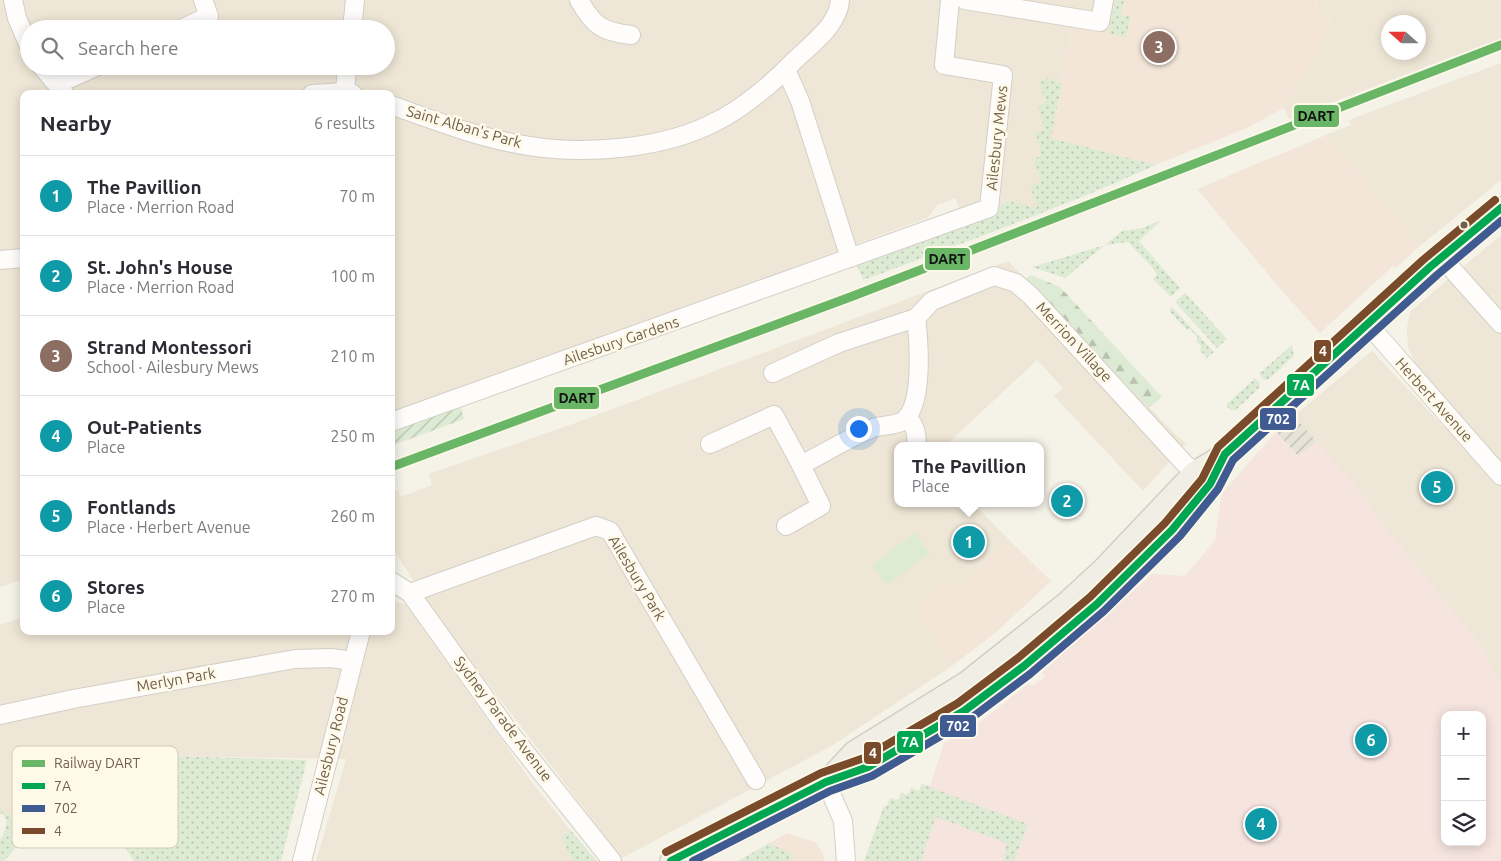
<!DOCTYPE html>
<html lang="en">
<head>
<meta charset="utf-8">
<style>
	body { margin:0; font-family:Ubuntu,sans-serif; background:#f7f7f7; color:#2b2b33 }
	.controls { position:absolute; right:15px; bottom:15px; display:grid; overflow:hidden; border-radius:10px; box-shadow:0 2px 12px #0003 }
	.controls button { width:45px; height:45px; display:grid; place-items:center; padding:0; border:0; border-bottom:1px solid #e1e1e2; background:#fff; color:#2b2b33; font:25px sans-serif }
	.compass { position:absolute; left:1381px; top:15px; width:45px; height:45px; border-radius:50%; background:#fff; box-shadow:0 2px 12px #0003; rotate:291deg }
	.you { position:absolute; left:858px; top:428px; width:18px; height:18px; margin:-12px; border:4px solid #fff; border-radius:50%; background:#1a73e8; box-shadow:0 0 0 8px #1a73e833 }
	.badge { display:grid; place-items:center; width:32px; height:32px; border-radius:50%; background:#b45309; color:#fff; font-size:16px; font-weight:700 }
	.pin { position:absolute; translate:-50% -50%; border:2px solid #fff; box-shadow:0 1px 5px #0006 }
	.popup { position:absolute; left:894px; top:442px; width:150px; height:65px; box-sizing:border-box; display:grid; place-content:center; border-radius:10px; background:#fff; filter:drop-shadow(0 1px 4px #0005); font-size:16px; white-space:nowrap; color:#7c7c81 }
	.popup b { font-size:19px; color:#2b2b33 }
	.popup::after { content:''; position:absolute; left:50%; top:100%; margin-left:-10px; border:10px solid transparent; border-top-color:#fff }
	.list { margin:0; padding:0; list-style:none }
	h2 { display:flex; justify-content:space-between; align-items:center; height:65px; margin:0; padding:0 20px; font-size:21px }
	h2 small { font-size:16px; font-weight:400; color:#7c7c81 }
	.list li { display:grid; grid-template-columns:32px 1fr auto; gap:15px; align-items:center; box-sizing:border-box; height:80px; padding:0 20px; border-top:1px solid #e1e1e2 }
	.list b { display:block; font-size:19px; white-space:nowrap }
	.list p { margin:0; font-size:16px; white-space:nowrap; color:#7c7c81 }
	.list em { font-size:16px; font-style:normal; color:#7c7c81 }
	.icon { flex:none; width:28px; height:28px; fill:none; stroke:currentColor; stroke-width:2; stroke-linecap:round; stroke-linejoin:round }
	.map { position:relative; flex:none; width:1501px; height:861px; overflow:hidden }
	.search { position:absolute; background:#fff; box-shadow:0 2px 12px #0003; left:20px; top:20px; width:375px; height:55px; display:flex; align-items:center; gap:12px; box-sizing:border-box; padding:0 18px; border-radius:28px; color:#7c7c81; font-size:19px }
	.panel { position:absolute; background:#fff; box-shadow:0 2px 12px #0003; left:20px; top:90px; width:375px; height:545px; border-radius:10px }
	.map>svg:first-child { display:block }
	.residential { fill:#eee6d6; fill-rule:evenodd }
	.commercial { fill:#f3e6d9 }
	.industrial { fill:url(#industrial-furrows) }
	.medical { fill:#f6e4df; fill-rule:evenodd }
	.grass { fill:url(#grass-dots) }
	.forest { fill:url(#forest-firs) }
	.garden { fill:url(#garden-furrows) }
	.pitch { fill:#deebd4 }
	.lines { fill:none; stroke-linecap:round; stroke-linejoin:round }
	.minor-casing { stroke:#d4cfc6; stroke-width:20 }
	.major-casing { stroke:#d3cec5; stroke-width:24 }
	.minor { stroke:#fefdfc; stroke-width:18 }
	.major { stroke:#f1efe5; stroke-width:21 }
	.bus-1-casing { stroke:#fef9e9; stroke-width:11 }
	.bus-2-casing { stroke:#fef9e9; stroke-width:11 }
	.bus-3-casing { stroke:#fef9e9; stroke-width:11 }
	.bus-1 { stroke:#00a651; stroke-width:8 }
	.bus-2 { stroke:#3f5b92; stroke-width:8 }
	.bus-3 { stroke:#7a4b2a; stroke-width:8 }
	.rail-1-casing { stroke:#fef9e9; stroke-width:12 }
	.rail-1 { stroke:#69b666; stroke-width:9 }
	.bus-dot { fill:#705f4b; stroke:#fef9e9; stroke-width:2 }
	.labels { text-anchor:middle; stroke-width:5; stroke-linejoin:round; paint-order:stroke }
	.street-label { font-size:15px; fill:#705f4b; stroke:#fef9e9 }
	.key { fill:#fef9e9; stroke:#d3cbba; stroke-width:1 }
	.key-label { font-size:14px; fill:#705f4b }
	.line-badge { stroke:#fef9e9; stroke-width:2 }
	.badge-label { font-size:14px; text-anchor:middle; font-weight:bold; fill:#fff }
	.pale-badge-label { font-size:14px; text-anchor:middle; font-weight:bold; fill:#111 }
</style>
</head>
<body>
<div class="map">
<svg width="1501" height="861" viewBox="0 0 1501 861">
	<defs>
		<pattern id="industrial-furrows" width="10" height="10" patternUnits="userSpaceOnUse" patternTransform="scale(1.25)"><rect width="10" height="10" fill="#e7e3d9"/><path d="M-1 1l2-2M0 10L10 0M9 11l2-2" fill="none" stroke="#c0bbb2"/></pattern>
		<pattern id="grass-dots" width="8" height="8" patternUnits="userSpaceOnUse" patternTransform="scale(1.25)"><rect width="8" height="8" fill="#deebd4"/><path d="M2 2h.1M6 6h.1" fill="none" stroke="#b8c2ae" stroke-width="1.8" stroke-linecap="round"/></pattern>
		<pattern id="forest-firs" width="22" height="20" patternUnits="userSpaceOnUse" patternTransform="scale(1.25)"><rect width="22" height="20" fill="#deebd4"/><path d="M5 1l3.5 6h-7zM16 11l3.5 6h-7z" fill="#b8c2ae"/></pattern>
		<pattern id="garden-furrows" width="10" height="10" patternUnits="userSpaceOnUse" patternTransform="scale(1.25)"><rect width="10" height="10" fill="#deebd4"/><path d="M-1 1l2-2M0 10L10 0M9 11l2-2" fill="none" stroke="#b8c2ae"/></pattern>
	</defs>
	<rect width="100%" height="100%" fill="#f5f2e8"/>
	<g class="residential">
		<path d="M 0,0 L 1115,0 L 1109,34 L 1072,27 L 1051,138 L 1112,153 L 1037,208 L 995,210 L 966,223 L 955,198 L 941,204 L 939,203 L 927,218 L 391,415 L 391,94 L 24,94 L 24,579 L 0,587 ZM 29,29 L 386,29 L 386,66 L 29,66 Z"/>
		<path d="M 1318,0 L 1501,0 L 1501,38 L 1289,119 L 1284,108 L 1307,71 L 1333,19 L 1316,8 ZM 1388,22 L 1418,22 L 1418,52 L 1388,52 Z"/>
		<path d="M 1501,63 L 1501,180 L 1420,246 L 1326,135 L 1351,125 L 1349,120 Z"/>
		<path d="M 1501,235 L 1501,680 L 1495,675 L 1483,648 L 1381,523 L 1366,498 L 1294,416 L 1372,351 L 1443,426 L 1457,414 L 1415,363 L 1408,347 L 1407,328 L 1410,312 Z"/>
		<path d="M 1008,261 L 1178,437 L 1186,443 L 1143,491 L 1054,396 L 1063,388 L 1037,360 L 945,446 L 898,446 L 898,503 L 973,503 L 1007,538 L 957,590 L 949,581 L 916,608 L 952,666 L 833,745 L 622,858 L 453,638 L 416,585 L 391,546 L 391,493 L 398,490 L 401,497 L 432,485 L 429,474 L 581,421 Z"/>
		<path d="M 391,601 L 406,604 L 530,780 L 571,831 L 561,836 L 573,861 L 316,861 L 346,759 L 163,756 L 84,750 L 81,815 L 0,814 L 0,625 L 24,617 L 24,631 L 391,631 Z"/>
	</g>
	<g class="commercial">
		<path d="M 1115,0 L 1318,0 L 1316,8 L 1333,19 L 1307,71 L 1284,108 L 1247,128 L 1156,165 L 1051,138 L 1072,27 L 1109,34 Z"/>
		<path d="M 1326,135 L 1420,246 L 1396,268 L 1393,266 L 1320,333 L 1282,291 L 1197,189 Z"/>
		<path d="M 1007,538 L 1051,581 L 994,634 L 952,666 L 916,608 L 949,580 L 957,590 Z"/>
		<path d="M 787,833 L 815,842 L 823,853 L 824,861 L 738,861 Z"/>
	</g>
	<path class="industrial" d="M 1294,416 L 1317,442 L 1298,456 L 1276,432 Z"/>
	<path class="medical" d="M 1276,432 L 1298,456 L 1317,442 L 1366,498 L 1381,523 L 1483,648 L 1495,675 L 1501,680 L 1501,861 L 864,861 L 884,806 L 887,806 L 890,798 L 898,800 L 901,793 L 909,795 L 911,788 L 919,791 L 922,784 L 930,786 L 944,743 L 974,727 L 1029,683 L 1032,686 L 1045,677 L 1042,672 L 1152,574 L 1185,576 L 1215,541 L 1221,497 L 1225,490 ZM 1445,715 L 1482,715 L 1482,842 L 1445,842 Z"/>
	<g class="grass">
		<path d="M 1115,0 L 1124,0 L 1121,14 L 1130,17 L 1126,38 L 1109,34 Z"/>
		<path d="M 1047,78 L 1062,83 L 1051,138 L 1156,165 C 1059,209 963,243 863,280 L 856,263 C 905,247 967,230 1008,201 L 1037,208 L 1030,185 L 1041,182 L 1034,159 L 1042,156 L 1036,133 L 1045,130 L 1038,106 L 1046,104 L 1040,82 Z"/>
		<path d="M 1162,220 L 1139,241 L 1180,288 L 1171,297 L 1153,279 L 1157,275 L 1151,266 L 1128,242 L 1105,245 L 1065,278 L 1032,267 L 1105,245 L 1122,231 L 1142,228 Z"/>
		<path d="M 1185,293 L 1227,339 L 1217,348 L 1175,302 Z"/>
		<path d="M 1171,306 L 1214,352 L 1207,358 L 1199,349 L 1202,347 L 1196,341 L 1198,338 L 1189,328 L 1187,330 L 1170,312 Z"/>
		<path d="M 1292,345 L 1294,356 L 1269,379 L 1264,380 L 1259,374 Z"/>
		<path d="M 1255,378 L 1260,383 L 1259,388 L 1236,410 L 1230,410 L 1226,405 Z"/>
		<path d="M 84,750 L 163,756 L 307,760 L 281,861 L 134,861 L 121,842 L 120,833 L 131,801 L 161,771 L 154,770 L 121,802 L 112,830 L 91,821 C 72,826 38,831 23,841 C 16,846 10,855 4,861 L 0,861 L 0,839 L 3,835 L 7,822 L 3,814 L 0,814 L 0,806 L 3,814 L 81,814 Z"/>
		<path d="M 922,784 L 1028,824 L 1014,861 L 1004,861 L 1006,843 L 936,817 L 921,861 L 864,861 L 884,806 L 887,806 L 890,798 L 898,800 L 901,793 L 908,795 L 911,788 L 919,791 Z"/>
		<path d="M 571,831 L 597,861 L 573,861 L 561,836 Z"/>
		<path d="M 769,843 L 793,855 L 790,861 L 738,861 Z"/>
	</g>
	<path class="forest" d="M 1031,275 L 1060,287 L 1162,397 L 1149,408 L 1025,279 Z"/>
	<path class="garden" d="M 460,404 L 464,419 L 391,446 L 391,429 Z"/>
	<path class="pitch" d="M 915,533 L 930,553 L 887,585 L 872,565 Z"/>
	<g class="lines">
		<defs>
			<g id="minor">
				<path d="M 13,0 L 17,18 L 29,46"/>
				<path d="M 579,0 C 593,25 602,32 631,35"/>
				<path d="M 965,0 L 1100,22 L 1104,0"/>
				<path d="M 181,29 L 209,16 L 203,0"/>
				<path d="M 352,29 L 355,0"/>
				<path d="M 41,66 L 64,93"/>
				<path d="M 786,70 L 800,101 L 850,258"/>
				<path d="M 57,84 L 98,66"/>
				<path d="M 345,92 L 347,66"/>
				<path d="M 312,94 L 345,92 L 353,94"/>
				<path d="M 391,105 C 436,121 482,139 529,146 C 586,155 664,149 715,122 C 741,110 774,82 793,62 C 810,45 839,25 840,0"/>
				<path d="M 1442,258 L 1501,324"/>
				<path d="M 0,260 L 24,258"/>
				<path d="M 1367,323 L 1501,476"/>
				<path d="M 773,373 L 839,343 L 916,318 L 932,301 L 994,276 L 1016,283 L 1031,296 L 1184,463 L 1205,481"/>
				<path d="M 907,417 C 915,425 918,434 916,446"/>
				<path d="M 391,422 L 989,208 L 1003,75 L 944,65 L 950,0"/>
				<path d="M 710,444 L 774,415 L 801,465"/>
				<path d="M 786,526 L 821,506 L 801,465 C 825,453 848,438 873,428 C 882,425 895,426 903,421 C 924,406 919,342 916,318"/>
				<path d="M 391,581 L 410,593 L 510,733 L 612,861"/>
				<path d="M 410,593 L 596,526 L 610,531 L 756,780"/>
				<path d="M 0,715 L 73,699 L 295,659 L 331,658 L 353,661"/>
				<path d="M 826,782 L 843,821 L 846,861"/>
				<path d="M 302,861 L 361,631"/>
			</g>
			<g id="major">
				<path d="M 826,782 L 854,752 L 967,682 L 1065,604 L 1103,569 L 1195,472 L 1225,454 L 1324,361 L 1501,208"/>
				<path d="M 671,861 L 826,782 L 862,770 L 984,697 L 1074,624 L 1172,530 L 1210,484 L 1225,454"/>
			</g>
		</defs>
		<use href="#minor" class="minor-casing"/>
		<use href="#major" class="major-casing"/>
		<use href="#minor" class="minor"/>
		<use href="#major" class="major"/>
		<defs>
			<path id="bus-1" d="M 671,861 L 826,782 L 868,767 L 964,711 L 1024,666 L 1097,604 L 1172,530 L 1210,484 L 1225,454 L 1430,267 L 1501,208"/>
			<path id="bus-2" d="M 693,861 L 830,791 L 872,776 L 970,719 L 1030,674 L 1104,611 L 1180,536 L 1218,489 L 1233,460 L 1437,275 L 1501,221"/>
			<path id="bus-3" d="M 666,852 L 821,773 L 864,758 L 958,703 L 1018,658 L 1090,597 L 1165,523 L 1202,479 L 1218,447 L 1423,260 L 1495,200"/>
		</defs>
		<use href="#bus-1" class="bus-1-casing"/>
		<use href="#bus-2" class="bus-2-casing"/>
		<use href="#bus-3" class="bus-3-casing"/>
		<use href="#bus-1" class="bus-1"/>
		<use href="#bus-2" class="bus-2"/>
		<use href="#bus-3" class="bus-3"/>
		<defs>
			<path id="rail-1" d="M 391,467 L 853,296 L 1501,45"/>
		</defs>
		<use href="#rail-1" class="rail-1-casing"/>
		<use href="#rail-1" class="rail-1"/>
	</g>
	<circle class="bus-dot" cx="1464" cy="225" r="4.5"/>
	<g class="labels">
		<g class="street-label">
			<text transform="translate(464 127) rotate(16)" y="5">Saint Alban's Park</text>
			<text transform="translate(997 138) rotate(-84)" y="5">Ailesbury Mews</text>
			<text transform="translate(621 341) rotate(-19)" y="5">Ailesbury Gardens</text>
			<text transform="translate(1074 342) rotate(47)" y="5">Merrion Village</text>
			<text transform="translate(1434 400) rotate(48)" y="5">Herbert Avenue</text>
			<text transform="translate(637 578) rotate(59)" y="5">Ailesbury Park</text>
			<text transform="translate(176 680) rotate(-10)" y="5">Merlyn Park</text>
			<text transform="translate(503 719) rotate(53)" y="5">Sydney Parade Avenue</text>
			<text transform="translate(331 746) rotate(-76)" y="5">Ailesbury Road</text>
		</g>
	</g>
	<rect x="12" y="746" width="166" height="102" rx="8" class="key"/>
	<rect x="22" y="760" width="23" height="7" fill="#69b666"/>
	<rect x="22" y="783" width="23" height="6" fill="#00a651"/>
	<rect x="22" y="805" width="23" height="7" fill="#3f5b92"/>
	<rect x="22" y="828" width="23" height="6" fill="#7a4b2a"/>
	<g class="key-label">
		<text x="54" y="768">Railway DART</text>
		<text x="54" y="791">7A</text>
		<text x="54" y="813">702</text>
		<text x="54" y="836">4</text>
	</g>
	<g class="line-badge">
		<rect x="1293" y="104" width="47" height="24" rx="5" fill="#69b666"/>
		<rect x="924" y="247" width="47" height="24" rx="5" fill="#69b666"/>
		<rect x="1313" y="339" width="19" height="24" rx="5" fill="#7a4b2a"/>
		<rect x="1286" y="373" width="29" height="24" rx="5" fill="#00a651"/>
		<rect x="553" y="386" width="47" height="24" rx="5" fill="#69b666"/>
		<rect x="1259" y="407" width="38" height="24" rx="5" fill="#3f5b92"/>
		<rect x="939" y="714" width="38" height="24" rx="5" fill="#3f5b92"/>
		<rect x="896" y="730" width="28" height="24" rx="5" fill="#00a651"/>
		<rect x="863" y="741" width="19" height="24" rx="5" fill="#7a4b2a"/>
	</g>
	<g class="badge-label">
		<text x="1323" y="356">4</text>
		<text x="1301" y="390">7A</text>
		<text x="1278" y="424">702</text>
		<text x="958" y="731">702</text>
		<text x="910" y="747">7A</text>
		<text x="873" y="758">4</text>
	</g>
	<g class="pale-badge-label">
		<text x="1316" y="121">DART</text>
		<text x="947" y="264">DART</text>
		<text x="577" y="403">DART</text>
	</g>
</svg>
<div class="controls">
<button>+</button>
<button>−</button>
<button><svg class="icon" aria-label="layers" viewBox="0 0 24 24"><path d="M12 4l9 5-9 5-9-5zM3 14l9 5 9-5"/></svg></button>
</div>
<svg class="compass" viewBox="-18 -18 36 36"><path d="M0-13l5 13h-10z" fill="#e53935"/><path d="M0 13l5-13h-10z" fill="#7c7c81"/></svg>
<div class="you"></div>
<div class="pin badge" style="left:969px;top:542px;background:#0f9aa8">1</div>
<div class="popup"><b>The Pavillion</b>Place</div>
<div class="pin badge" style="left:1067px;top:501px;background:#0f9aa8">2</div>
<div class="pin badge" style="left:1159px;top:47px;background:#8d6e63">3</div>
<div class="pin badge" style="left:1261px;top:824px;background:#0f9aa8">4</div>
<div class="pin badge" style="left:1437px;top:487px;background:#0f9aa8">5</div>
<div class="pin badge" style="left:1371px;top:740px;background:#0f9aa8">6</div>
<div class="search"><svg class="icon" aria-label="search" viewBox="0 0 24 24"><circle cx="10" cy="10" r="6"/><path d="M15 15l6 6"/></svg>Search here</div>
<section class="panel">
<h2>Nearby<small>6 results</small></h2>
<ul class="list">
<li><span class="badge" style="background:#0f9aa8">1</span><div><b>The Pavillion</b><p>Place · Merrion Road</p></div><em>70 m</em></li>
<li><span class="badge" style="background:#0f9aa8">2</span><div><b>St. John's House</b><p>Place · Merrion Road</p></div><em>100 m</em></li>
<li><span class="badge" style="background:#8d6e63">3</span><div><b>Strand Montessori</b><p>School · Ailesbury Mews</p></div><em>210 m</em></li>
<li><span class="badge" style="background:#0f9aa8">4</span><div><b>Out-Patients</b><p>Place</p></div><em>250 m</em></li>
<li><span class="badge" style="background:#0f9aa8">5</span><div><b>Fontlands</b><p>Place · Herbert Avenue</p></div><em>260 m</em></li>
<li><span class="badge" style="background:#0f9aa8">6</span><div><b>Stores</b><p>Place</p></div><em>270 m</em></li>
</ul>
</section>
</div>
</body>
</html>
